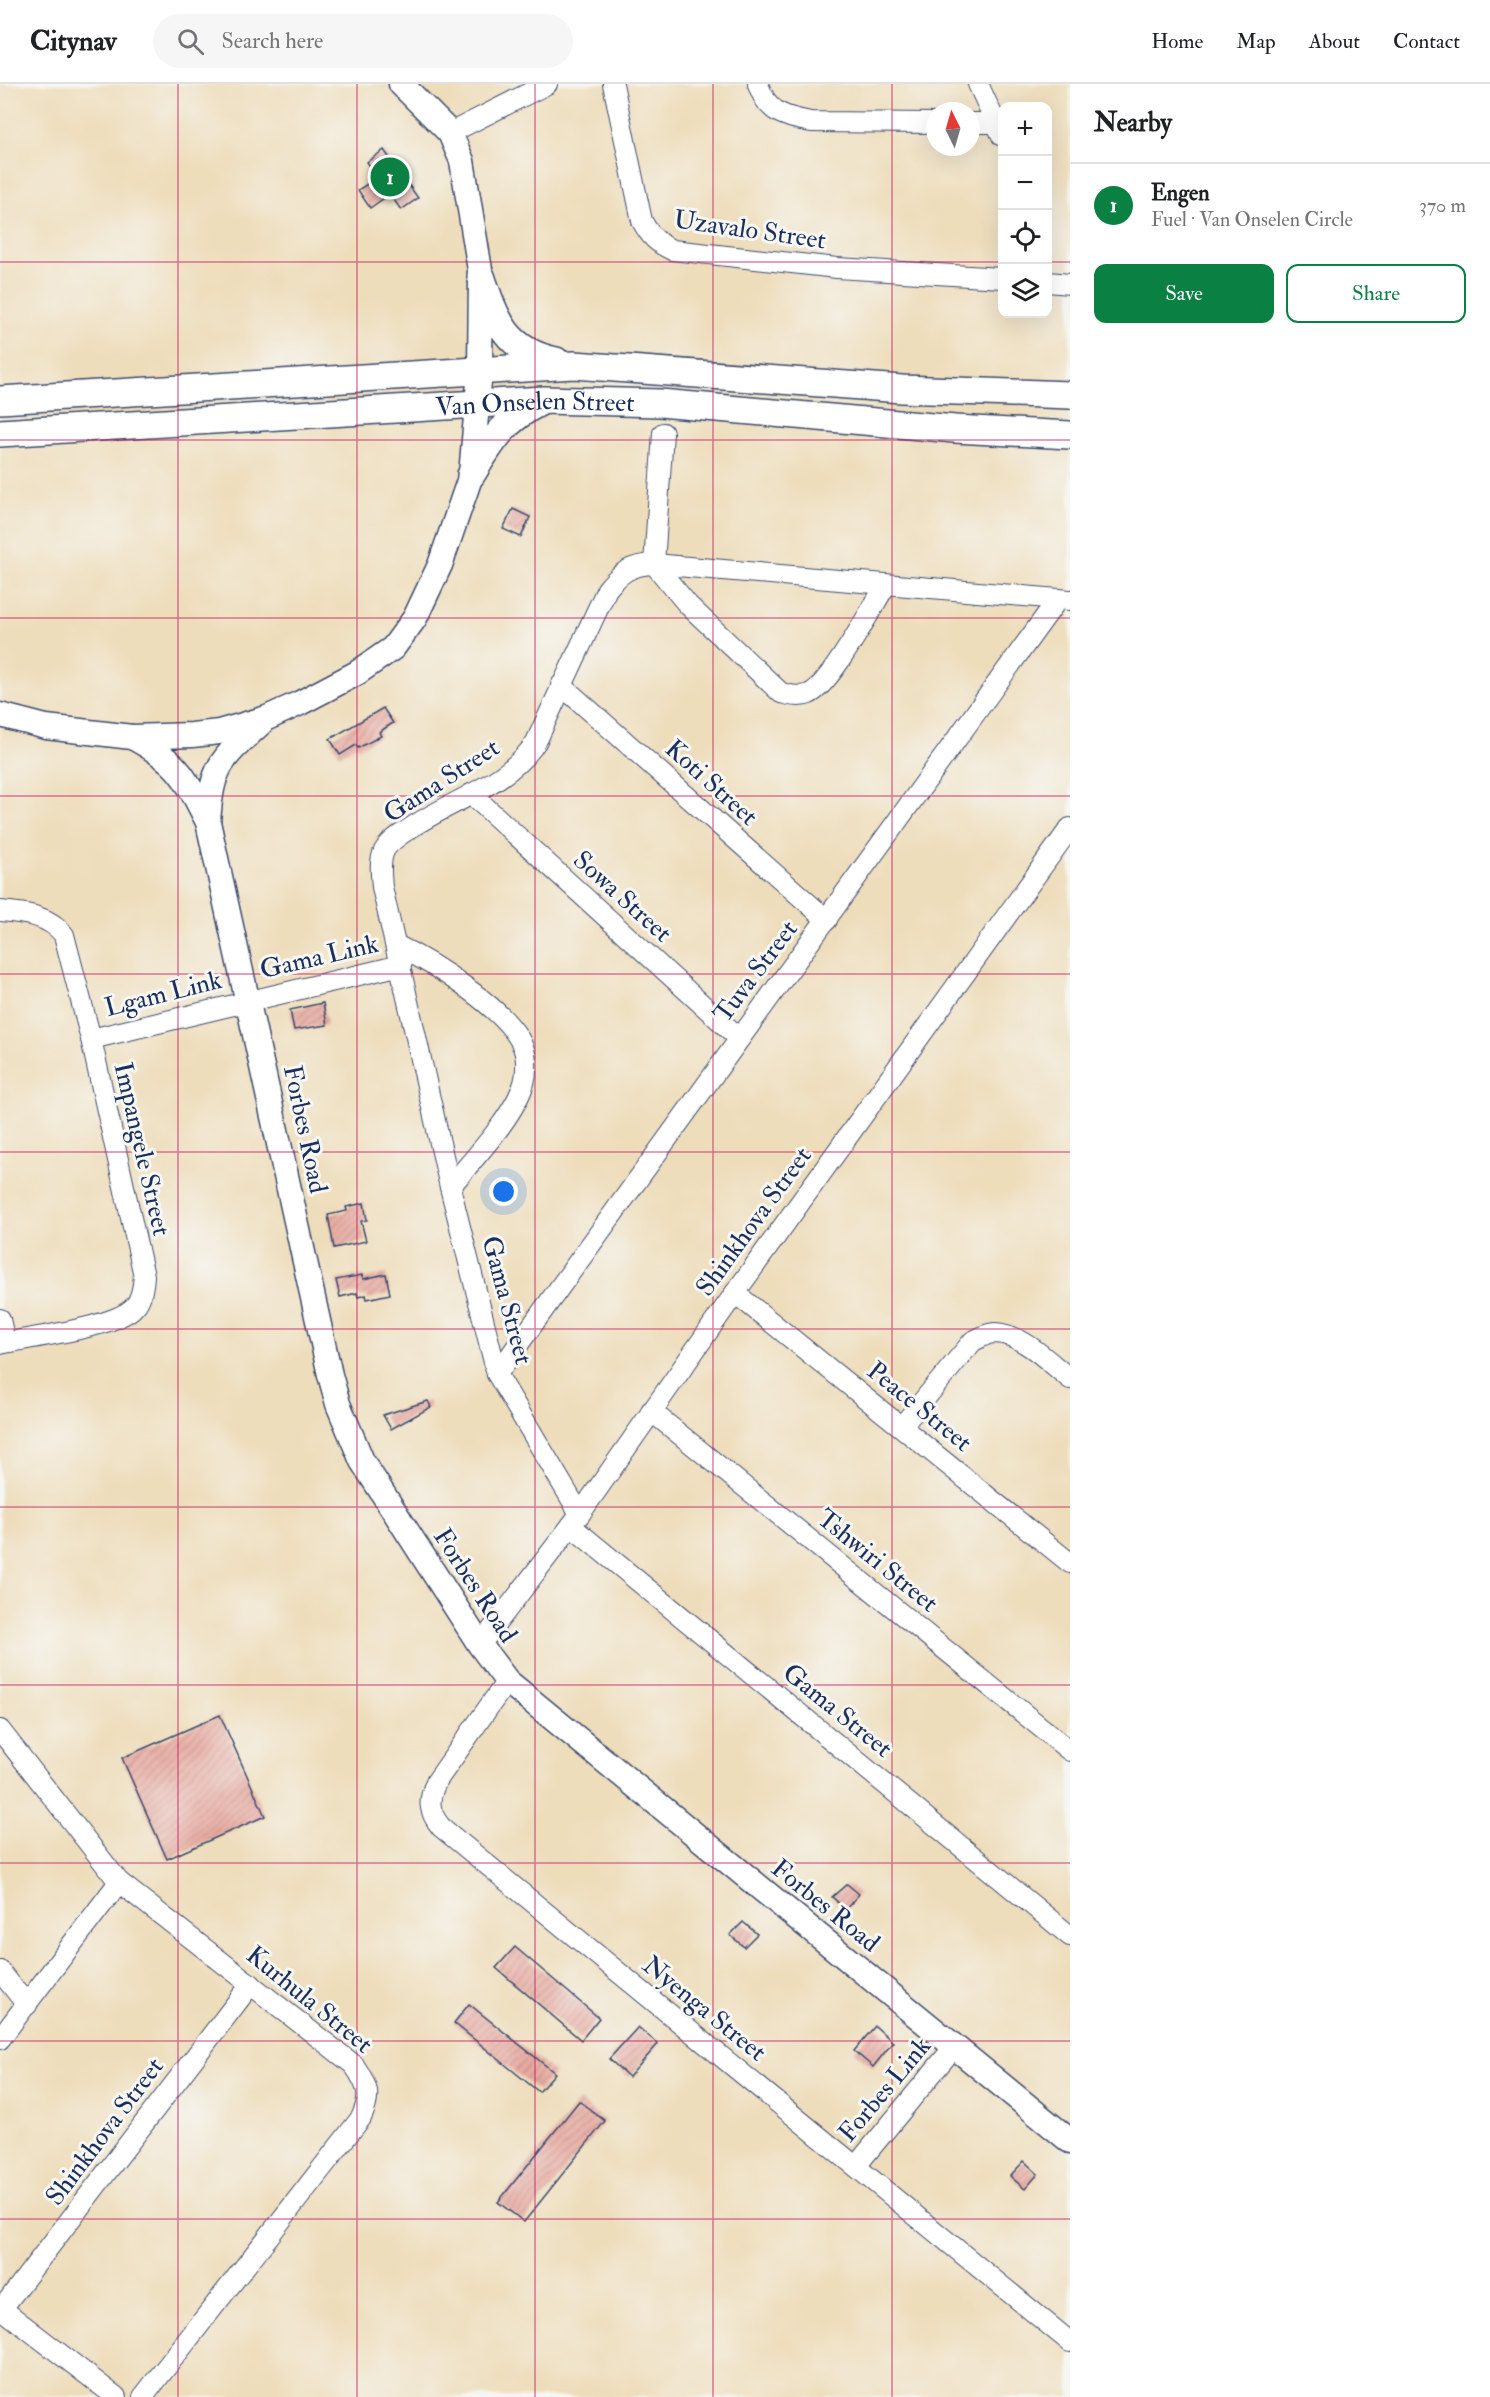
<!DOCTYPE html>
<html lang="en">
<head>
<meta charset="utf-8">
<style>
	body { margin:0; font-family:"IM FELL Double Pica",serif; background:#f6f6f6; color:#202124 }
	.controls { position:absolute; right:18px; top:18px; display:grid; overflow:hidden; border-radius:12px; box-shadow:0 6px 24px #0002 }
	.controls button { width:54px; height:54px; display:grid; place-items:center; padding:0; border:0; border-bottom:2px solid #e0e0e0; background:#fff; color:#202124; font:30px sans-serif }
	.compass { position:absolute; left:926px; top:18px; width:54px; height:54px; border-radius:50%; background:#fff; box-shadow:0 6px 24px #0002; rotate:355deg }
	.you { position:absolute; left:504px; top:1108px; width:21px; height:21px; margin:-15px; border:4px solid #fff; border-radius:50%; background:#1a73e8; box-shadow:0 0 0 9px #1a73e833 }
	.badge { display:grid; place-items:center; width:39px; height:39px; border-radius:50%; background:#0b8043; color:#fff; font-size:20px; font-weight:700 }
	.pin { position:absolute; translate:-50% -50%; border:3px solid #fff; box-shadow:0 2px 6px #0006 }
	.list { margin:0; padding:0; list-style:none }
	h2 { display:flex; justify-content:space-between; align-items:center; height:78px; margin:0; padding:0 24px; font-size:26px }
	h2 small { font-size:20px; font-weight:400; color:#757577 }
	.list li { display:grid; grid-template-columns:39px 1fr auto; gap:18px; align-items:center; box-sizing:border-box; height:84px; padding:0 24px; border-top:2px solid #e0e0e0 }
	.list b { display:block; font-size:22px; white-space:nowrap }
	.list p { margin:0; font-size:20px; white-space:nowrap; color:#757577 }
	.list em { font-size:20px; font-style:normal; color:#757577 }
	.actions { display:flex; gap:12px; padding:18px 24px }
	.actions a { flex:1; padding:14px 0; border:2px solid #0b8043; border-radius:12px; text-align:center; font-size:21px; color:#0b8043 }
	.actions .main { background:#0b8043; color:#fff }
	.icon { flex:none; width:33px; height:33px; fill:none; stroke:currentColor; stroke-width:2; stroke-linecap:round; stroke-linejoin:round }
	.map { position:relative; flex:none; width:1070px; height:2313px; overflow:hidden }
	header { display:flex; align-items:center; gap:36px; box-sizing:border-box; height:84px; padding:0 30px; background:#fff; border-bottom:2px solid #e0e0e0 }
	header strong { font-size:28px }
	nav { display:flex; gap:33px; margin-inline-start:auto; font-size:21px }
	.search { width:420px; height:54px; background:#f6f6f6; display:flex; align-items:center; gap:15px; box-sizing:border-box; padding:0 21px; border-radius:33px; color:#757577; font-size:22px }
	main { display:flex }
	aside { flex:1; background:#fff }
	.map>svg:first-child { display:block }
	.building { fill:url(#building-hatch) }
	.lines { fill:none; stroke-linecap:round; stroke-linejoin:round }
	.minor-casing { stroke:#3b496c; stroke-width:22 }
	.tertiary-casing { stroke:#3b496c; stroke-width:27 }
	.secondary-casing { stroke:#3b496c; stroke-width:30 }
	.minor { stroke:#fff; stroke-width:20 }
	.tertiary { stroke:#fff; stroke-width:24 }
	.secondary { stroke:#fff; stroke-width:27 }
	.grid { fill:none; stroke:#c2185b; stroke-width:1.5; stroke-opacity:0.55 }
	.labels { text-anchor:middle; stroke-width:6; stroke-linejoin:round; paint-order:stroke }
	.street-label { font-size:26px; fill:#1b2f5e; stroke:#f6f6f2 }
</style>
</head>
<body>
<header>
<strong>Citynav</strong>
<div class="search"><svg class="icon" aria-label="search" viewBox="0 0 24 24"><circle cx="10" cy="10" r="6"/><path d="M15 15l6 6"/></svg>Search here</div>
<nav><a>Home</a><a>Map</a><a>About</a><a>Contact</a></nav>
</header>
<main>
<div class="map">
<svg width="1070" height="2313" viewBox="0 0 1070 2313">
	<defs>
		<pattern id="building-hatch" width="6" height="6" patternUnits="userSpaceOnUse" patternTransform="scale(1.5)"><rect width="6" height="6" fill="#e9a99f"/><path d="M-1 1l2-2M0 6l6-6M5 7l2-2" fill="none" stroke="#bc8a85"/></pattern>
	</defs>
	<rect width="100%" height="100%" fill="#f6f6f2"/>
	<filter id="ink" filterUnits="userSpaceOnUse"><feTurbulence type="fractalNoise" baseFrequency=".0167" numOctaves="2"/><feDisplacementMap in="SourceGraphic" scale="12" xChannelSelector="R" yChannelSelector="G"/><feConvolveMatrix kernelMatrix="1 2 1 2 8 2 1 2 1" color-interpolation-filters="sRGB"/></filter>
	<filter id="wash" filterUnits="userSpaceOnUse"><feTurbulence type="fractalNoise" baseFrequency=".008" numOctaves="4" result="noise"/><feDisplacementMap in="SourceGraphic" scale="24" xChannelSelector="R" yChannelSelector="G"/><feGaussianBlur stdDeviation="1.35" result="paint"/><feColorMatrix in="noise" values="0 0 0 0 0 0 0 0 0 0 0 0 0 0 0 0 0 1.4 0 .05"/><feComposite in="paint" operator="in"/></filter>
	<g filter="url(#wash)">
		<rect width="100%" height="100%" fill="#edb"/>
		<g id="blocks">
			<g class="building">
				<path d="M 384,66 L 418,114 L 401,126 L 390,110 L 370,124 L 358,106 L 378,93 L 367,78 Z"/>
				<path d="M 513,425 L 530,433 L 521,453 L 503,445 Z"/>
				<path d="M 383,624 L 393,639 L 379,648 L 381,652 L 358,664 L 356,661 L 340,671 L 330,655 Z"/>
				<path d="M 323,919 L 327,941 L 294,946 L 290,926 Z"/>
				<path d="M 364,1119 L 367,1136 L 361,1137 L 366,1157 L 334,1164 L 328,1131 L 347,1127 L 346,1123 Z"/>
				<path d="M 386,1190 L 390,1210 L 367,1215 L 366,1211 L 358,1213 L 357,1209 L 340,1213 L 336,1196 L 362,1191 L 363,1195 Z"/>
				<path d="M 428,1317 L 431,1323 L 391,1345 L 383,1331 Z"/>
				<path d="M 220,1631 L 265,1732 L 167,1775 L 122,1674 Z"/>
				<path d="M 847,1800 L 859,1810 L 846,1825 L 832,1813 Z"/>
				<path d="M 743,1838 L 757,1850 L 744,1863 L 730,1851 Z"/>
				<path d="M 515,1863 L 599,1934 L 581,1956 L 496,1884 Z"/>
				<path d="M 469,1920 L 555,1989 L 539,2008 L 454,1939 Z"/>
				<path d="M 875,1942 L 893,1958 L 873,1983 L 854,1967 Z"/>
				<path d="M 638,1943 L 658,1960 L 629,1993 L 609,1975 Z"/>
				<path d="M 579,2017 L 605,2037 L 524,2138 L 498,2118 Z"/>
				<path d="M 1024,2077 L 1038,2090 L 1025,2105 L 1010,2092 Z"/>
			</g>
		</g>
	</g>
	<g filter="url(#ink)">
		<use href="#blocks" fill-opacity="0" stroke="#3b496c" stroke-width="1.5"/>
		<g class="lines">
			<defs>
				<g id="minor">
					<path d="M 613,0 L 642,137 C 650,152 657,159 672,166 L 837,184 L 1002,194"/>
					<path d="M 758,0 C 767,28 783,33 811,38 L 935,39"/>
					<path d="M 978,0 L 1002,52"/>
					<path d="M 971,39 L 997,39"/>
					<path d="M 450,49 L 547,0"/>
					<path d="M 1048,198 L 1070,200"/>
					<path d="M 663,349 L 654,480 L 688,521 L 781,609 C 790,611 800,614 809,610 C 830,602 872,523 886,501"/>
					<path d="M 561,601 L 827,836"/>
					<path d="M 471,710 L 739,954"/>
					<path d="M 0,827 C 24,829 49,831 64,851 L 91,955 L 144,1192 C 143,1202 142,1215 134,1223 C 115,1244 31,1253 0,1260"/>
					<path d="M 396,861 C 431,878 509,926 523,963 C 527,973 527,989 524,999 C 514,1033 473,1075 450,1103"/>
					<path d="M 91,955 L 401,881"/>
					<path d="M 735,1209 L 1070,1479"/>
					<path d="M 0,1235 L 5,1258"/>
					<path d="M 497,1290 L 1058,515"/>
					<path d="M 651,1327 L 1070,1667"/>
					<path d="M 902,1342 L 973,1257 C 980,1254 987,1249 995,1249 C 1023,1250 1050,1279 1070,1295"/>
					<path d="M 580,1430 L 497,1290 L 450,1103 L 382,803 C 381,791 379,778 384,767 C 389,757 403,749 412,743 C 453,716 508,700 536,658 L 607,505 C 621,488 631,481 654,480 L 1070,516"/>
					<path d="M 571,1442 L 1070,1852"/>
					<path d="M 480,1561 L 580,1430 L 735,1209 L 1070,744"/>
					<path d="M 507,1597 L 436,1698 C 428,1716 428,1727 441,1743 L 1070,2258"/>
					<path d="M 0,1646 L 119,1798 L 354,1981 C 368,2002 372,2011 361,2034 L 143,2313"/>
					<path d="M 0,1887 L 27,1921"/>
					<path d="M 0,1955 L 119,1798"/>
					<path d="M 856,2082 L 954,1963"/>
					<path d="M 2,2225 L 116,2313"/>
					<path d="M 0,2227 L 251,1900"/>
				</g>
				<g id="tertiary">
					<path d="M 0,631 L 46,643 L 132,653 L 192,651 L 219,648 L 267,634 L 300,619 L 357,589 L 393,564 L 415,534 L 440,481 L 471,391 L 480,286 L 481,192 L 462,77 L 450,49 L 401,0"/>
					<path d="M 132,653 C 180,679 184,691 208,738 L 330,1291 L 338,1320 L 362,1377 L 480,1561 L 507,1597 L 1070,2057"/>
					<path d="M 208,738 C 212,682 220,676 261,639"/>
				</g>
				<g id="secondary">
					<path d="M 481,192 C 496,236 506,267 556,277"/>
					<path d="M 0,316 L 574,281 L 902,305 L 1070,311"/>
					<path id="s1" d="M 0,349 L 544,316 L 660,319 L 955,345 L 1070,351"/>
					<path d="M 471,391 C 492,357 504,336 540,318"/>
				</g>
			</defs>
			<use href="#minor" class="minor-casing"/>
			<use href="#tertiary" class="tertiary-casing"/>
			<use href="#secondary" class="secondary-casing"/>
			<use href="#minor" class="minor"/>
			<use href="#tertiary" class="tertiary"/>
			<use href="#secondary" class="secondary"/>
		</g>
	</g>
	<path class="grid" d="M 178,0 L 178,2313M 357,0 L 357,2313M 535,0 L 535,2313M 713,0 L 713,2313M 892,0 L 892,2313M 0,178 L 1002,178M 1048,178 L 1070,178M 0,356 L 1070,356M 0,534 L 1070,534M 0,712 L 1070,712M 0,890 L 1070,890M 0,1068 L 1070,1068M 0,1245 L 1070,1245M 0,1423 L 1070,1423M 0,1601 L 1070,1601M 0,1779 L 1070,1779M 0,1957 L 1070,1957M 0,2135 L 1070,2135"/>
	<g class="labels">
		<g class="street-label">
			<text transform="translate(750 145) rotate(8)" y="9">Uzavalo Street</text>
			<text dy="9" stroke="none"><textPath href="#s1" startOffset="536">Van Onselen Street</textPath></text>
			<text transform="translate(441 696) rotate(-33)" y="9">Gama Street</text>
			<text transform="translate(712 698) rotate(42)" y="9">Koti Street</text>
			<text transform="translate(623 812) rotate(42)" y="9">Sowa Street</text>
			<text transform="translate(319 872) rotate(-13)" y="9">Gama Link</text>
			<text transform="translate(755 887) rotate(-53)" y="9">Tuva Street</text>
			<text transform="translate(163 909) rotate(-14)" y="9">Lgam Link</text>
			<text transform="translate(306 1045) rotate(78)" y="9">Forbes Road</text>
			<text transform="translate(143 1065) rotate(77)" y="9">Impangele Street</text>
			<text transform="translate(753 1137) rotate(-54)" y="9">Shinkhova Street</text>
			<text transform="translate(508 1216) rotate(75)" y="9">Gama Street</text>
			<text transform="translate(920 1322) rotate(39)" y="9">Peace Street</text>
			<text transform="translate(878 1476) rotate(39)" y="9">Tshwiri Street</text>
			<text transform="translate(476 1501) rotate(57)" y="9">Forbes Road</text>
			<text transform="translate(838 1626) rotate(39)" y="9">Gama Street</text>
			<text transform="translate(826 1821) rotate(39)" y="9">Forbes Road</text>
			<text transform="translate(310 1915) rotate(39)" y="9">Kurhula Street</text>
			<text transform="translate(705 1924) rotate(39)" y="9">Nyenga Street</text>
			<text transform="translate(884 2005) rotate(-50)" y="9">Forbes Link</text>
			<text transform="translate(104 2047) rotate(-53)" y="9">Shinkhova Street</text>
		</g>
	</g>
</svg>
<div class="controls">
<button>+</button>
<button>−</button>
<button><svg class="icon" aria-label="locate" viewBox="0 0 24 24"><circle cx="12" cy="12" r="6"/><path d="M12 2v4M12 18v4M2 12h4M18 12h4"/></svg></button>
<button><svg class="icon" aria-label="layers" viewBox="0 0 24 24"><path d="M12 4l9 5-9 5-9-5zM3 14l9 5 9-5"/></svg></button>
</div>
<svg class="compass" viewBox="-18 -18 36 36"><path d="M0-13l5 13h-10z" fill="#e53935"/><path d="M0 13l5-13h-10z" fill="#757577"/></svg>
<div class="you"></div>
<div class="pin badge" style="left:390px;top:93px">1</div>
</div>
<aside>
<h2>Nearby<small></small></h2>
<ul class="list">
<li><span class="badge">1</span><div><b>Engen</b><p>Fuel · Van Onselen Circle</p></div><em>370 m</em></li>
</ul>
<div class="actions"><a class="main">Save</a><a>Share</a></div>
</aside>
</main>
</body>
</html>
